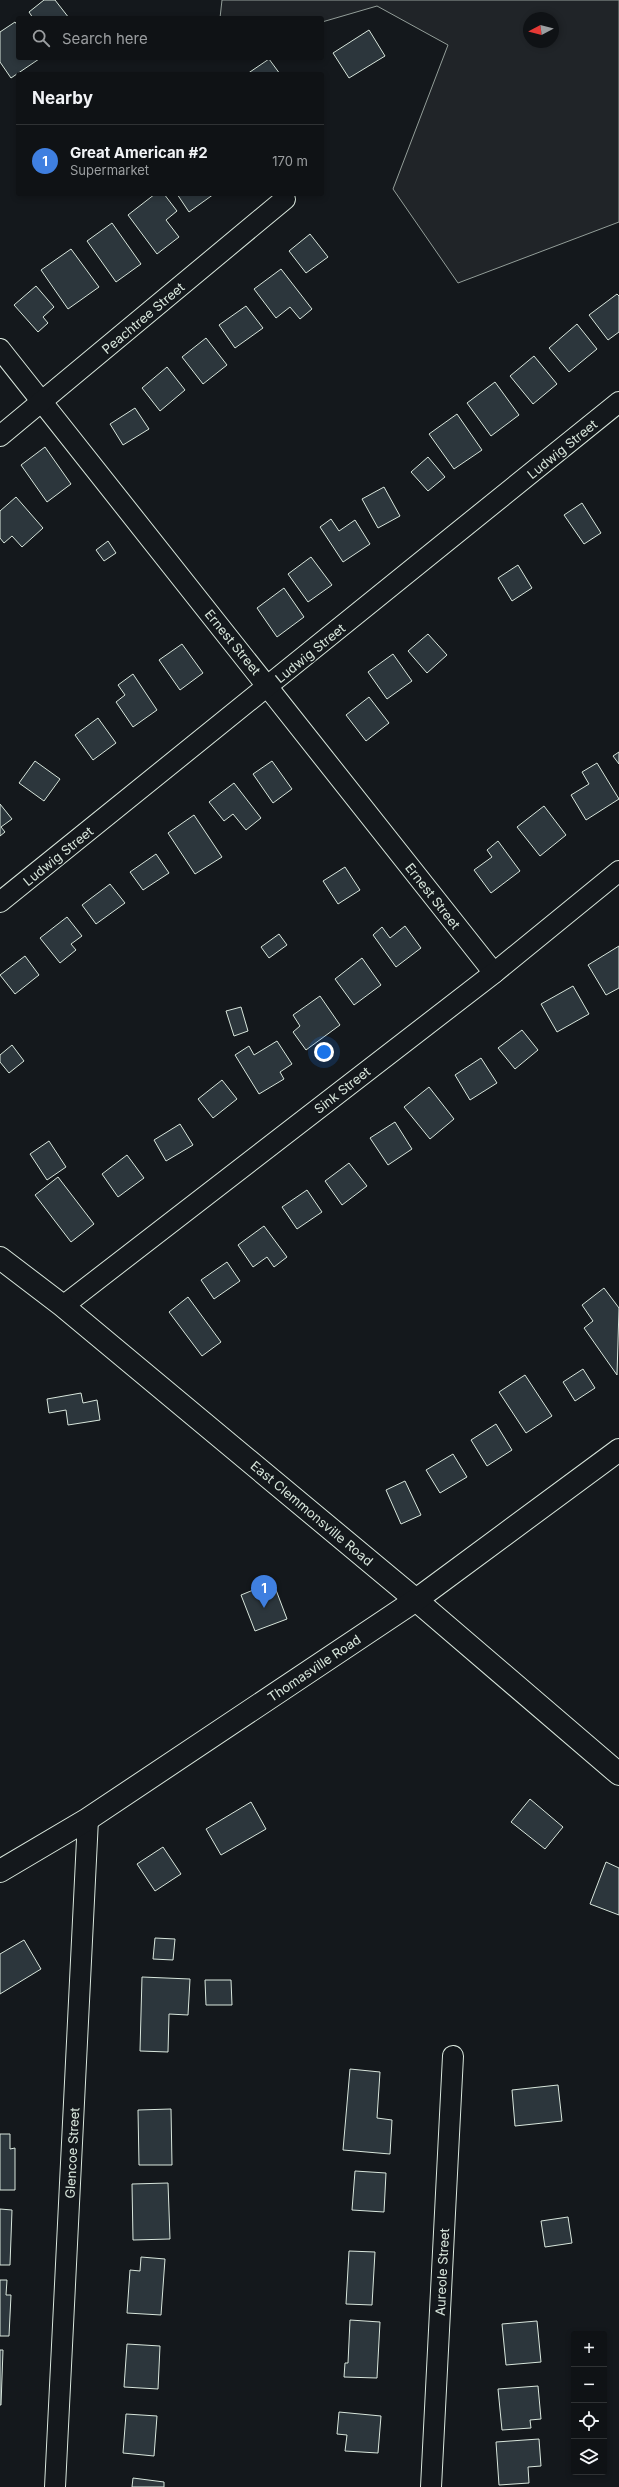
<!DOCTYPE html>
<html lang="en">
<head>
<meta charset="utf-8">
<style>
	body { margin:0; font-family:Inter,sans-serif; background:#1d2022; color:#f1f3f6 }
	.controls { position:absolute; right:12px; bottom:12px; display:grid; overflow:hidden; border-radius:4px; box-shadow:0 2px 6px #0003 }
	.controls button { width:36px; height:36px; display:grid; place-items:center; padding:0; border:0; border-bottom:1px solid #2f3234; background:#0f1215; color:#f1f3f6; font:20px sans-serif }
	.compass { position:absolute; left:523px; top:12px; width:36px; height:36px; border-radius:50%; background:#0f1215; box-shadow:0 2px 6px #0003; rotate:263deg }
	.you { position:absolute; left:324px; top:1052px; width:14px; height:14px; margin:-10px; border:3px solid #fff; border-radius:50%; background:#1a73e8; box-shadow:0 0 0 6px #1a73e833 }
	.badge { display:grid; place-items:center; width:26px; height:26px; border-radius:50%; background:#ffb74d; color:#fff; font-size:13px; font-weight:700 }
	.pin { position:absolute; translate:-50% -33px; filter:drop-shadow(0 1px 2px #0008) }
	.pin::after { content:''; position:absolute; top:21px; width:14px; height:12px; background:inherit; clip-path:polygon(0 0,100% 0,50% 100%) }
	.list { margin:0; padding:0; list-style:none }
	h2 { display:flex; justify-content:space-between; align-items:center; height:52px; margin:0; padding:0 16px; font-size:17px }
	h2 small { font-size:13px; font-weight:400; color:#9b9ea0 }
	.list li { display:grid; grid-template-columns:26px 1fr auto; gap:12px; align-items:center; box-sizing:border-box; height:72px; padding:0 16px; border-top:1px solid #2f3234 }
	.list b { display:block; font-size:15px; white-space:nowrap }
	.list p { margin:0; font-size:13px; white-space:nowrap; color:#9b9ea0 }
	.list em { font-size:13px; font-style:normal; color:#9b9ea0 }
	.icon { flex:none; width:22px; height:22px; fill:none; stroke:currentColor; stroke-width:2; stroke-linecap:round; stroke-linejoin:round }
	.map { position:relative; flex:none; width:619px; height:2487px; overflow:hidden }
	.search { position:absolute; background:#0f1215; box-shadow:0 2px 6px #0003; left:16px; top:16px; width:308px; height:44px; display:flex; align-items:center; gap:10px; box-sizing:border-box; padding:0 14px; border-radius:4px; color:#9b9ea0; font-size:15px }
	.panel { position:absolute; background:#0f1215; box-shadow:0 2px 6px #0003; left:16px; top:72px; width:308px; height:124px; border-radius:4px }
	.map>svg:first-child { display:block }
	.green { fill:#202428; stroke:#939e99; fill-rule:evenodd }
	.building { fill:#2c363c; stroke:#d8e6dc }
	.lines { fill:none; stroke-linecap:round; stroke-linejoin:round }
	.street-casing { stroke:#d8e6dc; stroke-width:22 }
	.secondary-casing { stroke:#d8e6dc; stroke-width:24 }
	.primary-casing { stroke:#d8e6dc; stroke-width:24 }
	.street { stroke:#14181c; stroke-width:20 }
	.secondary { stroke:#14181c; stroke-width:22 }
	.primary { stroke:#14181c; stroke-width:22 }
	.labels { text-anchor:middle; stroke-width:3; stroke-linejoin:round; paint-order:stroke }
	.street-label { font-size:13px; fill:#d8e6dc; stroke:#14181c }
</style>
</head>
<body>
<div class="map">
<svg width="619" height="2487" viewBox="0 0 619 2487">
	<rect width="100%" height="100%" fill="#14181c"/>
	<path class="green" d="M 222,0 L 619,0 L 619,222 L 458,283 L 393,189 L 448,45 L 377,6 L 322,22 L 322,18 L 220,18 ZM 529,18 L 553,18 L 553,42 L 529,42 Z"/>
	<g class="building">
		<path d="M 44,0 L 55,0 L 69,18 L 33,18 L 29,12 Z"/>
		<path d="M 15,22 L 18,26 L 18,58 L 39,59 L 11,78 L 0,62 L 0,32 Z"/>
		<path d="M 369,30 L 385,56 L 349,78 L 333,53 Z"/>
		<path d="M 269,59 L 280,74 L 247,74 Z"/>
		<path d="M 155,194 L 164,194 L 177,211 L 166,220 L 179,237 L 157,254 L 128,215 Z"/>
		<path d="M 177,194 L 214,194 L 189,212 Z"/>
		<path d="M 112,223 L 141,264 L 116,282 L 87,241 Z"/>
		<path d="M 310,234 L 328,257 L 306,273 L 289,251 Z"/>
		<path d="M 71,249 L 99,287 L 68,309 L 41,270 Z"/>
		<path d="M 281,269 L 312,309 L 300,319 L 290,307 L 276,318 L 254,289 Z"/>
		<path d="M 36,286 L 54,307 L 43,317 L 48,323 L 38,332 L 14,305 Z"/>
		<path d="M 617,294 L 619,296 L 619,332 L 608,340 L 589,315 Z"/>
		<path d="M 246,306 L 263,328 L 235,348 L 219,325 Z"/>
		<path d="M 577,324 L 597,349 L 569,372 L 549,348 Z"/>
		<path d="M 206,338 L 227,365 L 203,384 L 182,357 Z"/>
		<path d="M 534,356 L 557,384 L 533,404 L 510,376 Z"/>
		<path d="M 167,367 L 185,390 L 160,411 L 142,388 Z"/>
		<path d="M 495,382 L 519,415 L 491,436 L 467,403 Z"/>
		<path d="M 135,408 L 149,429 L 123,445 L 110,424 Z"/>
		<path d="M 457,414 L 482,450 L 454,469 L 429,434 Z"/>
		<path d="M 45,447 L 71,484 L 47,502 L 21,465 Z"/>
		<path d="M 428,457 L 445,477 L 428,491 L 411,472 Z"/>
		<path d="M 384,487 L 400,516 L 378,528 L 362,499 Z"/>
		<path d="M 16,497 L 43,528 L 22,547 L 12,536 L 4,543 L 0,538 L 0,511 Z"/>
		<path d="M 582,503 L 601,533 L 584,544 L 564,515 Z"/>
		<path d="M 331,519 L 339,531 L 355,520 L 370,544 L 343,562 L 320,527 Z"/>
		<path d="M 108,541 L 116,553 L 104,561 L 96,550 Z"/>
		<path d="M 311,557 L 332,585 L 308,602 L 288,574 Z"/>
		<path d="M 518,565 L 532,588 L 512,601 L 498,578 Z"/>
		<path d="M 284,588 L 304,617 L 277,637 L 257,608 Z"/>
		<path d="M 428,634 L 447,655 L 427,673 L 408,651 Z"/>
		<path d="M 182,644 L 203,673 L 180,690 L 159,660 Z"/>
		<path d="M 393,654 L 412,681 L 387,699 L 368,672 Z"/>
		<path d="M 133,674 L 157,710 L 133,727 L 116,702 L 125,695 L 118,685 Z"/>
		<path d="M 369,697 L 389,723 L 366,741 L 346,715 Z"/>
		<path d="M 98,718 L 116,743 L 93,760 L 75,735 Z"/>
		<path d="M 619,752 L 619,764 L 613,756 Z"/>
		<path d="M 35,761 L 60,779 L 44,801 L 19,783 Z"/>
		<path d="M 272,761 L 292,789 L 273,803 L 253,774 Z"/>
		<path d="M 597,763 L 619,799 L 586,820 L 571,795 L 589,784 L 582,772 Z"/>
		<path d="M 234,783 L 261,818 L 246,830 L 233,814 L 224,821 L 209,802 Z"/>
		<path d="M 0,804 L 12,819 L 1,827 L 5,832 L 0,836 Z"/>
		<path d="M 544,806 L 566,835 L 540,856 L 517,827 Z"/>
		<path d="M 194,815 L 222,857 L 195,874 L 168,833 Z"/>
		<path d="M 498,841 L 520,871 L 491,893 L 474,870 L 492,857 L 487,850 Z"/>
		<path d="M 156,854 L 169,873 L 143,890 L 130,872 Z"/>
		<path d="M 345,867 L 360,890 L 338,904 L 323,881 Z"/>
		<path d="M 110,884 L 125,903 L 96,924 L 82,905 Z"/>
		<path d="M 67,917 L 82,936 L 71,944 L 76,950 L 60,963 L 40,938 Z"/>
		<path d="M 405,926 L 421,948 L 396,967 L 373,935 L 382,927 L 390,938 Z"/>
		<path d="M 279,934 L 287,945 L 269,958 L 261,947 Z"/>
		<path d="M 619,946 L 619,988 L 606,995 L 588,965 Z"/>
		<path d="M 25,956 L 39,975 L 15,994 L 0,975 Z"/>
		<path d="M 362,958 L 381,985 L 354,1005 L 335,979 Z"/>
		<path d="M 573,986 L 589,1014 L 557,1032 L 541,1004 Z"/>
		<path d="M 320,996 L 340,1025 L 306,1050 L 293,1032 L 300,1026 L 293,1015 Z"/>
		<path d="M 241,1007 L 248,1031 L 234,1036 L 226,1011 Z"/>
		<path d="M 522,1030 L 538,1050 L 515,1069 L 498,1048 Z"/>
		<path d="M 277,1041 L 292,1064 L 280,1072 L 284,1079 L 259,1094 L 235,1055 L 249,1046 L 254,1055 Z"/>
		<path d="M 12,1045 L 24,1061 L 9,1073 L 0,1062 L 0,1055 Z"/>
		<path d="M 481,1058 L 497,1083 L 470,1100 L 455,1075 Z"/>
		<path d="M 222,1080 L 237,1099 L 213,1118 L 198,1099 Z"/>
		<path d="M 429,1087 L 454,1119 L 430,1139 L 404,1107 Z"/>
		<path d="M 395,1122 L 412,1149 L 388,1165 L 370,1138 Z"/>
		<path d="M 180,1124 L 193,1145 L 166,1161 L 154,1140 Z"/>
		<path d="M 49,1141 L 66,1167 L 47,1180 L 30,1154 Z"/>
		<path d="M 127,1155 L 144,1178 L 118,1197 L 102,1174 Z"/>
		<path d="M 349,1163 L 367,1186 L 342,1205 L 325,1181 Z"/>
		<path d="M 58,1177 L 94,1224 L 71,1242 L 35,1195 Z"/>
		<path d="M 307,1190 L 322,1212 L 297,1229 L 282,1207 Z"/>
		<path d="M 264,1226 L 287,1257 L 274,1267 L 267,1257 L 253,1267 L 238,1245 Z"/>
		<path d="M 227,1262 L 240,1281 L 214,1299 L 201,1280 Z"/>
		<path d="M 604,1288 L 619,1308 L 617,1375 L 584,1328 L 593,1321 L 582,1305 Z"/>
		<path d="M 188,1297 L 221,1342 L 202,1356 L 169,1312 Z"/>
		<path d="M 583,1369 L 595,1388 L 575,1401 L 563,1382 Z"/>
		<path d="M 525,1375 L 552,1416 L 526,1433 L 499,1392 Z"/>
		<path d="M 81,1393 L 83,1403 L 97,1400 L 100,1420 L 68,1425 L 66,1410 L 49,1413 L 47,1399 Z"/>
		<path d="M 496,1424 L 512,1450 L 487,1466 L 471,1440 Z"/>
		<path d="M 453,1454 L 467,1477 L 440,1493 L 426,1470 Z"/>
		<path d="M 405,1481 L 421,1515 L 401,1524 L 386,1490 Z"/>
		<path d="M 273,1582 L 287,1619 L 255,1631 L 241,1595 Z"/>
		<path d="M 530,1799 L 563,1827 L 545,1849 L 511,1822 Z"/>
		<path d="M 251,1802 L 266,1829 L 221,1855 L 206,1829 Z"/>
		<path d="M 163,1847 L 181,1874 L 155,1891 L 137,1864 Z"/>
		<path d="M 606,1862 L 619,1868 L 619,1915 L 590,1904 Z"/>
		<path d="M 155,1938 L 175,1939 L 173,1960 L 153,1959 Z"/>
		<path d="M 24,1940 L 41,1969 L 0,1994 L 0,1954 Z"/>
		<path d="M 142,1977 L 190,1979 L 188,2015 L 169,2014 L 168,2052 L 140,2051 Z"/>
		<path d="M 205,1980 L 231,1980 L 232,2005 L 206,2005 Z"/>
		<path d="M 350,2069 L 380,2072 L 377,2118 L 392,2120 L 390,2154 L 343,2150 Z"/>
		<path d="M 558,2085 L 562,2121 L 515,2126 L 512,2090 Z"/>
		<path d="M 171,2109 L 172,2165 L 139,2165 L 138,2110 Z"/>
		<path d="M 0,2134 L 10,2134 L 10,2149 L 15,2148 L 15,2190 L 0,2190 Z"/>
		<path d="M 355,2171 L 386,2173 L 384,2212 L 352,2210 Z"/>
		<path d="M 168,2183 L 170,2239 L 133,2240 L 132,2184 Z"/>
		<path d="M 0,2209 L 12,2210 L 10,2265 L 0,2265 Z"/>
		<path d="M 568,2217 L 572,2243 L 545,2247 L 541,2221 Z"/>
		<path d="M 349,2251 L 375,2252 L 372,2305 L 346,2304 Z"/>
		<path d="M 141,2257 L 165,2259 L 161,2315 L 127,2313 L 130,2270 L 140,2271 Z"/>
		<path d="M 0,2280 L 7,2280 L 6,2295 L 11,2295 L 9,2336 L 0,2336 Z"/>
		<path d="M 350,2320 L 380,2322 L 377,2378 L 344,2377 L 345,2363 L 348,2363 Z"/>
		<path d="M 537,2321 L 541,2362 L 506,2365 L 502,2324 Z"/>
		<path d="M 127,2344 L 160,2346 L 158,2389 L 124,2387 Z"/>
		<path d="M 0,2350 L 3,2350 L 1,2405 L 0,2405 Z"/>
		<path d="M 538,2386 L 541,2419 L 530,2420 L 531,2428 L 502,2430 L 498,2389 Z"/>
		<path d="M 339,2412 L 381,2416 L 378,2453 L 345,2451 L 347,2435 L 337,2434 Z"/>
		<path d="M 126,2414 L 157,2416 L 154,2456 L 123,2453 Z"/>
		<path d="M 539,2439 L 541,2466 L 528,2467 L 529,2483 L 499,2485 L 496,2442 Z"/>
		<path d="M 133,2478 L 164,2482 L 164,2487 L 132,2487 Z"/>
	</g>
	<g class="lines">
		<defs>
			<g id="street">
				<path d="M 0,349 L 494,973"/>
				<path d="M 0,436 L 285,199"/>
				<path d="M 0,902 L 619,402"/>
				<path d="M 63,1306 L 494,973 L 619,871"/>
				<path d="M 55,2487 L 88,1819"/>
				<path d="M 431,2487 L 453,2056"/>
			</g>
			<path id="secondary" d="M 0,1258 L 63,1306 L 416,1600 L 619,1774"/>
			<path id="primary" d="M 0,1871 L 88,1819 L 416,1600 L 619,1450"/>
		</defs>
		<use href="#street" class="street-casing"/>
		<use href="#secondary" class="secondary-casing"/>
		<use href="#primary" class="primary-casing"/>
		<use href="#street" class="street"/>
		<use href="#secondary" class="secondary"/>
		<use href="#primary" class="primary"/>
	</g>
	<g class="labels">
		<g class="street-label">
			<text transform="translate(143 318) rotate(-40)" y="5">Peachtree Street</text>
			<text transform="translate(562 449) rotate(-39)" y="5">Ludwig Street</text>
			<text transform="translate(233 642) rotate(51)" y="5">Ernest Street</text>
			<text transform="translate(310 653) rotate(-39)" y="5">Ludwig Street</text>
			<text transform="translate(58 856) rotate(-39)" y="5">Ludwig Street</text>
			<text transform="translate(433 896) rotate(52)" y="5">Ernest Street</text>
			<text transform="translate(342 1090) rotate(-38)" y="5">Sink Street</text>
			<text transform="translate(312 1513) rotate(40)" y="5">East Clemmonsville Road</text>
			<text transform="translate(314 1668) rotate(-34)" y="5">Thomasville Road</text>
			<text transform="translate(72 2153) rotate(-87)" y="5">Glencoe Street</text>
			<text transform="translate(442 2272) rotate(-87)" y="5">Aureole Street</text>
		</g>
	</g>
</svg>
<div class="controls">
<button>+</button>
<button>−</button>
<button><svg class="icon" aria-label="locate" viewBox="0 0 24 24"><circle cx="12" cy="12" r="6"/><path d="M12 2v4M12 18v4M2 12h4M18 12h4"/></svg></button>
<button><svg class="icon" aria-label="layers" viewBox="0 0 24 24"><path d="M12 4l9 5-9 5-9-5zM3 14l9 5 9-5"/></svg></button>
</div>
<svg class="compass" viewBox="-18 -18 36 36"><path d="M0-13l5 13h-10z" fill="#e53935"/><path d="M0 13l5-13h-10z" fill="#9b9ea0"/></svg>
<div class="you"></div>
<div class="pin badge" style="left:264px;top:1608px;background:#3f7fe0">1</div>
<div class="search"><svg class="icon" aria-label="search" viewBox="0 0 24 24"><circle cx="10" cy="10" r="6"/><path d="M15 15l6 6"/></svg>Search here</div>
<section class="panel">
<h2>Nearby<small></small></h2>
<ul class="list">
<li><span class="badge" style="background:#3f7fe0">1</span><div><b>Great American #2</b><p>Supermarket</p></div><em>170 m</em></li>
</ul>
</section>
</div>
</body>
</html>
